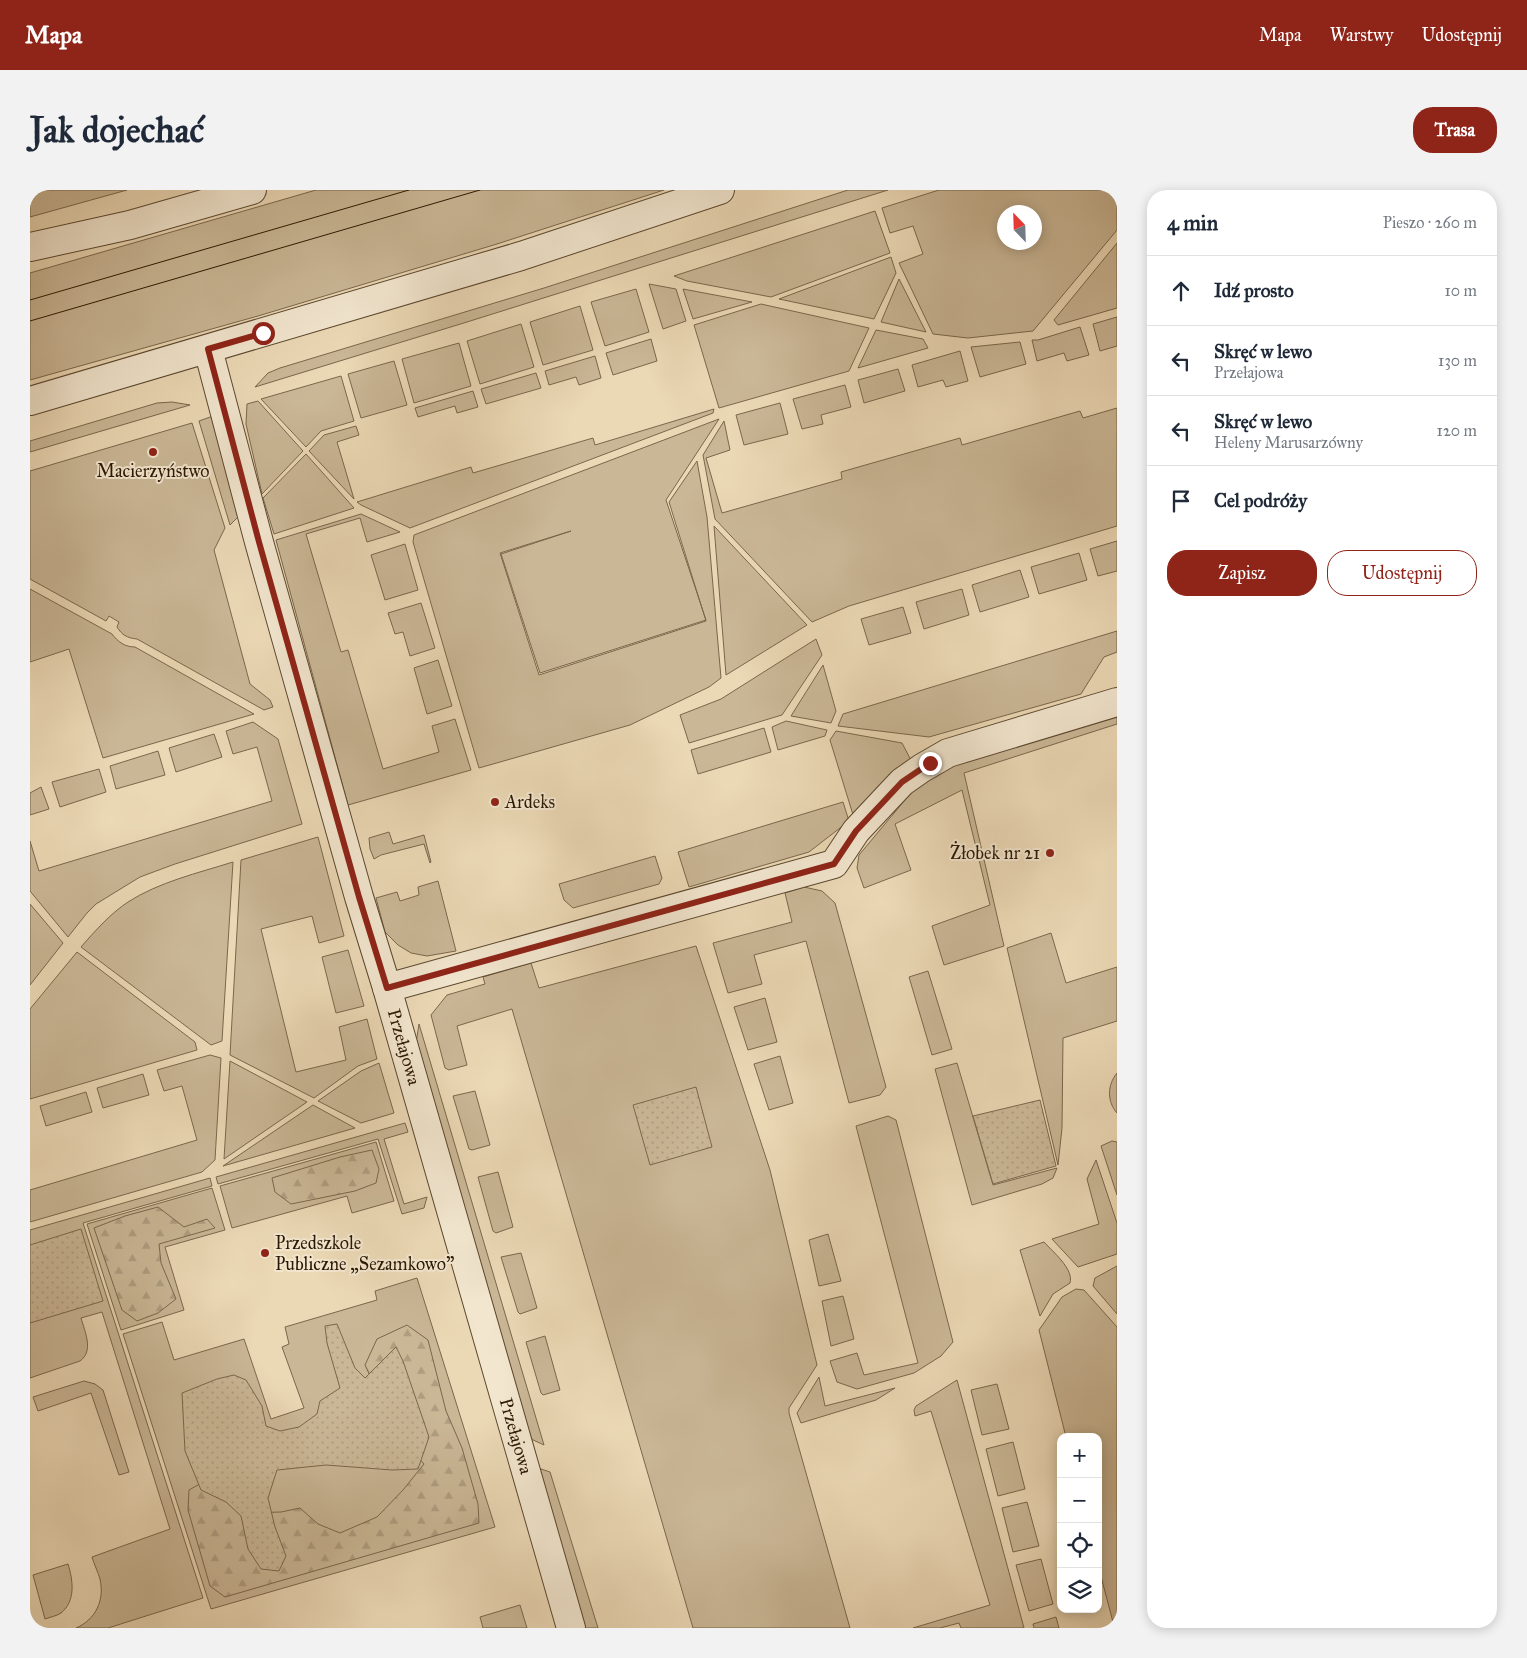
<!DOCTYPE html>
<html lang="pl">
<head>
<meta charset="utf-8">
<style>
	body { margin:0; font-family:"IM FELL Great Primer",serif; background:#f2f2f3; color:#1f2937 }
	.controls { position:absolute; right:15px; bottom:15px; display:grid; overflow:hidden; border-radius:10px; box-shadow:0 2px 12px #0003 }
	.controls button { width:45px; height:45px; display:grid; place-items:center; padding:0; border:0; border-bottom:1px solid #e0e1e3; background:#fff; color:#1f2937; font:25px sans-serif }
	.compass { position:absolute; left:967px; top:15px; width:45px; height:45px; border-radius:50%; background:#fff; box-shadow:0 2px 12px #0003; rotate:337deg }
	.stop { position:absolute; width:15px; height:15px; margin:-11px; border:4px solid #8f2418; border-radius:50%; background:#fff }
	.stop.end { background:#8f2418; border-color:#fff; box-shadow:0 1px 5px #0008 }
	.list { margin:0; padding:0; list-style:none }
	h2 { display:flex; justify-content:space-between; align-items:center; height:65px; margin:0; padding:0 20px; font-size:21px }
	h2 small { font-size:16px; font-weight:400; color:#747a83 }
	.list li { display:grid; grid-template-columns:32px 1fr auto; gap:15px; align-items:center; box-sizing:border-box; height:70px; padding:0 20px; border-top:1px solid #e0e1e3 }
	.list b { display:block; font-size:19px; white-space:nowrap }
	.list p { margin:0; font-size:16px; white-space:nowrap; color:#747a83 }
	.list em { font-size:16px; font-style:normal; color:#747a83 }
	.actions { display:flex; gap:10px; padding:15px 20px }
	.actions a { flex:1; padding:11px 0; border:1px solid #8f2418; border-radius:20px; text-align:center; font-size:18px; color:#8f2418 }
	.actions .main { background:#8f2418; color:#fff }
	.icon { flex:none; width:28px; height:28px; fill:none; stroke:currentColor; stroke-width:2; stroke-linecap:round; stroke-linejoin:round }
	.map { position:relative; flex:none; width:1087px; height:1438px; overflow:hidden; border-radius:20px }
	header { display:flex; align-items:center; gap:30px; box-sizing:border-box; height:70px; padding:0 25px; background:#8f2418; color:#fff }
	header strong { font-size:24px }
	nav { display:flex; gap:28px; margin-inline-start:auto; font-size:18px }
	.intro { display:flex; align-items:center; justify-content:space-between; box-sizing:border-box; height:120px; padding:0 30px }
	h1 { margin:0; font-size:35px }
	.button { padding:12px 22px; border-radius:20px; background:#8f2418; color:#fff; font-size:18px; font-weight:700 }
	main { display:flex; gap:30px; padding:0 30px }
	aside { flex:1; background:#fff; border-radius:20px; box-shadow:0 2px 12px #0003 }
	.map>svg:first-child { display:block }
	.grass { fill:#cab796; stroke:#7a674c; fill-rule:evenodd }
	.forest { fill:url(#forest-firs); stroke:#7a674c }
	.park { fill:url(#park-dots); stroke:#7a674c }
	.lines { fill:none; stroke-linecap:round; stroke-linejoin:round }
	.minor-casing { stroke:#5b472e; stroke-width:30 }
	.tertiary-casing { stroke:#5b472e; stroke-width:30 }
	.minor { stroke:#f2e6cf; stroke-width:28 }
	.tertiary { stroke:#f2e6cf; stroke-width:28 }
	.tram { stroke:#2b1701; stroke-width:1 }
	.route { stroke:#8f2418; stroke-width:6 }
	.poi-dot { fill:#8f2418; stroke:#f2e6cf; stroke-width:2 }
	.labels { text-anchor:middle; stroke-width:4; stroke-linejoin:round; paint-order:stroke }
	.poi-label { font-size:18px; fill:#2b1701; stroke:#f2e6cf; text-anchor:start }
	.street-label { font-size:18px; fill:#2b1701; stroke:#f2e6cf }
</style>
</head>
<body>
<header>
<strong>Mapa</strong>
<nav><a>Mapa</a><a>Warstwy</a><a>Udostępnij</a></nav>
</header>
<div class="intro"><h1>Jak dojechać</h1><a class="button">Trasa</a></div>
<main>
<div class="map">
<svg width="1087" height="1438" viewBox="0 0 1087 1438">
	<defs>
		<pattern id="forest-firs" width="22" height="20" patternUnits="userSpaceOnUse" patternTransform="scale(1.25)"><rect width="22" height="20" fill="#cab796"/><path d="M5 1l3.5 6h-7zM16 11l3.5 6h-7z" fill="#ae9d80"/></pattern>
		<pattern id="park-dots" width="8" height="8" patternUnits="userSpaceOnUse" patternTransform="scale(1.25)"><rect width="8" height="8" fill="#cab796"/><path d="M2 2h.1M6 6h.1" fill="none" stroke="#ae9d80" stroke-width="1.8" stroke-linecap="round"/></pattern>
	</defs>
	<rect width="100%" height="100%" fill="#ebd8b5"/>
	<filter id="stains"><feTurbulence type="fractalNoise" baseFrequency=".004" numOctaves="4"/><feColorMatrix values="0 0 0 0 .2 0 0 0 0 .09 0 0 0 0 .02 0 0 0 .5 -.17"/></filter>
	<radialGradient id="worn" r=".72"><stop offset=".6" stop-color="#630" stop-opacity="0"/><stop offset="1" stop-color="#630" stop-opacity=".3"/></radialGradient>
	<g class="grass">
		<path d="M 11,0 L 97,0 L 0,27 L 0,3 Z"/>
		<path d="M 286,0 L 634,0 L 467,54 L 228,126 L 0,190 L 0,83 Z"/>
		<path d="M 818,0 L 858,0 L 437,132 L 225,197 L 238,183 L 250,178 L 514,98 Z"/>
		<path d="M 909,0 L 1087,0 L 1087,40 L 1003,141 L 938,148 L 903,144 L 869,73 L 893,64 L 883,36 L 860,43 L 852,18 ZM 1004,22 L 1004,52 L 974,52 L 974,22 Z"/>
		<path d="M 845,21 L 860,63 L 741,107 L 657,91 L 644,86 Z"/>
		<path d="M 1087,53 L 1087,118 L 1028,135 L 1024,130 Z"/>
		<path d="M 861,67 L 866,83 L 844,129 L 749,109 Z"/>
		<path d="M 869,89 L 896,142 L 851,132 Z"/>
		<path d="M 619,94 L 646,99 L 656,131 L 633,139 Z"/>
		<path d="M 606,99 L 619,142 L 575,156 L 561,112 Z"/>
		<path d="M 653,99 L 722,112 L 663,129 Z"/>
		<path d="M 731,114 L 839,138 L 819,181 L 689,218 L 664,135 Z"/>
		<path d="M 550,116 L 563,160 L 513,175 L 500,132 Z"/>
		<path d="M 1087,127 L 1087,156 L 1070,161 L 1063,134 Z"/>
		<path d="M 491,134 L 504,177 L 450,194 L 437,151 Z"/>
		<path d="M 1050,137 L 1059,165 L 1037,171 L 1034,163 L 1007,171 L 1002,150 L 1008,150 Z"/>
		<path d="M 846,140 L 893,149 L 898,158 L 828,178 Z"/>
		<path d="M 621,149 L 627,171 L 583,185 L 576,163 Z"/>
		<path d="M 990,152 L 996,174 L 950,187 L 941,157 Z"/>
		<path d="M 429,153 L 441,196 L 384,213 L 372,169 Z"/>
		<path d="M 930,161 L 938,191 L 916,197 L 913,190 L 888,197 L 882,175 Z"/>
		<path d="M 565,166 L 571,188 L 549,195 L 546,187 L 519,195 L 515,181 Z"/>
		<path d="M 364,171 L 377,215 L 331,228 L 318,184 Z"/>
		<path d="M 868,179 L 875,201 L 834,213 L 828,190 Z"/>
		<path d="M 506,183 L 511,198 L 456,214 L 451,199 Z"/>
		<path d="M 311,186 L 324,231 L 291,241 L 276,257 L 231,209 Z"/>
		<path d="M 815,195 L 821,217 L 791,225 L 793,234 L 772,239 L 763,209 Z"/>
		<path d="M 443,201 L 448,217 L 427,223 L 425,216 L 388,227 L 385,218 Z"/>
		<path d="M 228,211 L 273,261 L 232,304 L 216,234 L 217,214 Z"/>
		<path d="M 142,212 L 160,215 L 0,262 L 0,251 L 127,213 Z"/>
		<path d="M 750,213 L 758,244 L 714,255 L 706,225 Z"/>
		<path d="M 1087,218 L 1087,336 L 819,416 L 782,432 L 685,329 L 673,265 L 694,231 L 700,260 L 676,268 L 692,323 L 812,289 L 811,282 L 930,248 L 932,255 L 1050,221 L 1053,228 Z"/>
		<path d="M 684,219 L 683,223 L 380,338 L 331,315 L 327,312 L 441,277 L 443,283 L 563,248 L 565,255 Z"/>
		<path d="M 183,226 L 211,324 L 200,335 L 169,231 Z"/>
		<path d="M 689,229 L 636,310 L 676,430 L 510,483 L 471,364 L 541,341 L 470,363 L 509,485 L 676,431 L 639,312 L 667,271 L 677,327 L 691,488 L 679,497 L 600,535 L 449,578 L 383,352 L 384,345 Z"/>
		<path d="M 162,233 L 195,338 L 184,360 L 220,494 L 240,510 L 243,517 L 234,520 L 107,449 C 97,448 92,445 87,437 L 89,432 L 79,426 L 76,431 L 0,389 L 0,281 Z"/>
		<path d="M 326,236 L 329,245 L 307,252 L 324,309 L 279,261 L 294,245 Z"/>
		<path d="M 276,264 L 324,318 L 244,344 L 233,308 Z"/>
		<path d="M 331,324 L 370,342 L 337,352 L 330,328 L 276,344 L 311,462 L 318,460 L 353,579 L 409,562 L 402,536 L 425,529 L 441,580 L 318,615 L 246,350 Z"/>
		<path d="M 684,336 L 777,435 L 696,485 Z"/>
		<path d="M 1087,351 L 1087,381 L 1068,386 L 1060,359 Z"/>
		<path d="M 375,354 L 388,400 L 355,410 L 341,365 Z"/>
		<path d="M 1049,363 L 1057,390 L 1009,404 L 1001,377 Z"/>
		<path d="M 990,380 L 999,407 L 950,422 L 942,395 Z"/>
		<path d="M 0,399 L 82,444 C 88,452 95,457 105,457 L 224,524 L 73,568 L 39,459 L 0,472 Z"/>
		<path d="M 932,399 L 939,425 L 894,439 L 886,412 Z"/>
		<path d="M 391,413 L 405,458 L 380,466 L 373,442 L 365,444 L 358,423 Z"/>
		<path d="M 873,417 L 881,443 L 839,455 L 831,429 Z"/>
		<path d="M 1087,441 L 1087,462 L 1074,467 L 1051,504 L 899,547 L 808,536 L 813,524 Z"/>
		<path d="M 786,449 L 792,465 L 752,525 L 659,553 L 650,525 L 691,509 Z"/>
		<path d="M 408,470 L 422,516 L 397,524 L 384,478 Z"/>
		<path d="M 793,475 L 806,521 L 801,533 L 761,526 Z"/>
		<path d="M 1087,523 L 1087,534 L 934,583 L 974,756 L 914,775 L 902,736 L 960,715 L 932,600 L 865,634 L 881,680 L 834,698 L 827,678 L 829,665 L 885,598 L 917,577 Z"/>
		<path d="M 756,531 L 797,540 L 795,546 L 748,560 L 742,537 Z"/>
		<path d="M 223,532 L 248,549 L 272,634 L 145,674 L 110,687 L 66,714 L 57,723 L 38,747 L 0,701 L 0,651 L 9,681 L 242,611 L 227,557 L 203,564 L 196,541 Z"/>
		<path d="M 734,538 L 741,562 L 668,584 L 661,560 Z"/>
		<path d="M 806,541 L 872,553 L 883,574 L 824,628 L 800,550 Z"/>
		<path d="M 184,544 L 192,567 L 146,582 L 139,558 Z"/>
		<path d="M 128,561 L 135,585 L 86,599 L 80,576 Z"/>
		<path d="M 69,579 L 76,602 L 30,617 L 22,592 Z"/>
		<path d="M 11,597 L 19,619 L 0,625 L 0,603 Z"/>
		<path d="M 813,612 L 819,631 L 779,662 L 659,697 L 648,662 Z"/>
		<path d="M 359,642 L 363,654 L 394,645 L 401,672 L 400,673 L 394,654 L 351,665 L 344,669 L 340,659 L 339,648 Z"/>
		<path d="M 288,647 L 314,746 L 289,753 L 282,726 L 231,739 L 266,882 L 316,870 L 309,837 L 337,829 L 347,869 L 328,876 L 284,908 L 200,865 L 211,670 Z"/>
		<path d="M 625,666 L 632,688 L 629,694 L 543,718 L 534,710 L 529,694 Z"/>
		<path d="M 203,672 L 192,851 L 181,855 L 51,757 C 65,741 80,724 98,712 C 129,692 168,683 203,672 Z"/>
		<path d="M 408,691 L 426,761 L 397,766 L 381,763 L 368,755 L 355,742 L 346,708 L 367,702 L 370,711 L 389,705 L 388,697 Z"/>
		<path d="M 774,697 L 792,701 L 805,713 L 856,897 L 850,905 L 819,913 L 776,751 L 724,765 L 732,794 L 698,803 L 683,753 L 762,732 L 755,703 Z"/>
		<path d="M 0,714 L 33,753 L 0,795 Z"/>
		<path d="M 1021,743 L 1036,793 L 1087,777 L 1087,831 L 1033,848 L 1032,938 L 1028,975 L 977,758 Z"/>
		<path d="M 666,756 L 740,980 L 787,1175 L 759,1218 L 759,1223 L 820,1438 L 663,1438 L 482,819 L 427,836 L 437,875 L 419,880 L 415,878 L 401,825 L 417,805 L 455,794 L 453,787 L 501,773 L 509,798 Z"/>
		<path d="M 318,760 L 334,816 L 306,823 L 292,767 Z"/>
		<path d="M 47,762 L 165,852 L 167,860 L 0,909 L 0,819 Z"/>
		<path d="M 898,781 L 922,859 L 902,865 L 879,787 Z"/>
		<path d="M 735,808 L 747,852 L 718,860 L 704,817 Z"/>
		<path d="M 389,834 L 514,1255 L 501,1249 L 386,853 Z"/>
		<path d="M 180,865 L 191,868 L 185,970 L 172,982 L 0,1032 L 0,1000 L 167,950 L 152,896 L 134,901 L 127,880 Z"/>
		<path d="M 750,866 L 763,913 L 739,920 L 724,874 Z"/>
		<path d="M 200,871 L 277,912 L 194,969 Z"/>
		<path d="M 349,873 L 364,923 L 331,933 L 288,911 L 331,881 Z"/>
		<path d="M 927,873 L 963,995 L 1027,978 L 1023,988 L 1012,994 L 942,1015 L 905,879 Z"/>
		<path d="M 1087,883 L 1087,923 C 1077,912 1077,895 1087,883 Z"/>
		<path d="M 113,884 L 119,905 L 73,918 L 67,898 Z"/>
		<path d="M 445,901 L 460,955 L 442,960 L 439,959 L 423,906 Z"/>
		<path d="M 56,902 L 62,922 L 16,936 L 10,916 Z"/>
		<path d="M 283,915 L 325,938 L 193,976 Z"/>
		<path d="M 858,926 L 866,930 L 923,1152 L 911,1166 L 884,1183 L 827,1199 L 807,1192 L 800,1171 L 827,1163 L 834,1185 L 888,1173 L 826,936 Z"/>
		<path d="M 375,933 L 378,942 L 354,949 L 374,1014 L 397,1007 L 394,1018 L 372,1024 L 348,949 L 188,994 L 186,987 Z"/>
		<path d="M 1082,951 L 1087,952 L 1087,1005 L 1071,956 Z"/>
		<path d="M 346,952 L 364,1011 L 322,1023 L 317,1006 L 202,1038 L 190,996 Z"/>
		<path d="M 1066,970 L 1087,1033 L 1087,1064 L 1048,1077 L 1022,1049 L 1069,1034 L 1057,989 Z"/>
		<path d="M 468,982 L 483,1037 L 466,1043 L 463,1041 L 448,987 Z"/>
		<path d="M 180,988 L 182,996 L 53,1033 L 173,1408 L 78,1438 L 46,1438 C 65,1430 75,1411 70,1389 C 68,1382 64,1374 62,1367 L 140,1339 L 72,1122 L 51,1128 C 55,1142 64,1161 50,1171 L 0,1188 L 0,1040 Z"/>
		<path d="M 182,998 L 195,1040 L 135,1057 L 154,1120 L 91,1140 L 57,1034 Z"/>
		<path d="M 798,1044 L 811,1091 L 789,1096 L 779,1050 Z"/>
		<path d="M 1014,1052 C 1023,1062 1044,1079 1040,1093 L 1023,1104 L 1010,1126 L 990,1060 Z"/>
		<path d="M 491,1063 L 507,1118 L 490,1124 L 488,1122 L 471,1067 Z"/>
		<path d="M 1087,1076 L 1087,1124 L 1063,1096 L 1065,1088 Z"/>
		<path d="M 387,1088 L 465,1337 L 181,1419 L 93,1144 L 132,1132 L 144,1170 L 214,1149 L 241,1229 L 274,1218 L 252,1157 L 259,1154 L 255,1137 L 347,1110 L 345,1101 Z"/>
		<path d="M 1046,1099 L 1054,1100 L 1087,1137 L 1087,1438 L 1078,1438 L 1084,1436 L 1068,1375 L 1068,1247 L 1036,1247 L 1009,1140 L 1032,1107 Z"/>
		<path d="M 813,1106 L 824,1149 L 801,1156 L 792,1111 Z"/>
		<path d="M 515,1146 L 530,1200 L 513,1205 L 511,1203 L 496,1152 Z"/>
		<path d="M 789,1187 L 795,1216 L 865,1198 L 846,1210 L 771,1233 L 767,1223 Z"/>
		<path d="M 927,1190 L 994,1438 L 931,1438 L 929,1433 L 910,1438 L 883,1438 L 960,1415 L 901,1221 L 885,1226 L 884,1220 L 886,1216 Z"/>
		<path d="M 54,1191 L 65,1194 L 73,1200 L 99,1282 L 89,1285 L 61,1203 L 8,1221 L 3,1207 Z"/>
		<path d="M 967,1194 L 979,1239 L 952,1245 L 941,1200 Z"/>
		<path d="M 983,1252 L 995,1299 L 968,1306 L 956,1259 Z"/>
		<path d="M 508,1278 L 520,1282 L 568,1438 L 555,1438 Z"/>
		<path d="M 997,1312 L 1009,1356 L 983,1362 L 972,1318 Z"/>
		<path d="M 1011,1369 L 1023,1414 L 999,1421 L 986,1375 Z"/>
		<path d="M 38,1374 C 43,1390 46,1411 31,1423 C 27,1426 20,1427 15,1429 L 3,1385 Z"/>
		<path d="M 490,1415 L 497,1438 L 453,1438 L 450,1427 Z"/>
		<path d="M 1026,1427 L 1029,1438 L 1004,1438 L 1003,1434 Z"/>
	</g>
	<g class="forest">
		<path d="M 342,960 L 349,979 L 346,993 L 325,1001 L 261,1014 L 245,1002 L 242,988 L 310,967 Z"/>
		<path d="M 128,1017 L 154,1037 L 177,1029 L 185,1038 L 129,1054 L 131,1073 L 146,1109 L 128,1123 L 107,1131 L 92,1120 L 64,1038 L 95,1026 Z"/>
		<path d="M 377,1135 L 398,1150 L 416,1221 L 432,1258 L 448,1314 L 449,1333 L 195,1407 L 180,1396 L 158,1320 L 159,1300 L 175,1291 L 215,1323 L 251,1322 L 270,1318 L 288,1334 L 310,1343 L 347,1327 L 373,1300 L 394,1274 L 367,1244 L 335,1175 L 347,1149 Z"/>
	</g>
	<g class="park">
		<path d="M 666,897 L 682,957 L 620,975 L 603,915 Z"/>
		<path d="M 1010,910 L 1026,976 L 963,994 L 943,926 Z"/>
		<path d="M 51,1039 L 73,1111 L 0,1133 L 0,1055 Z"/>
		<path d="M 307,1134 L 325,1178 L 335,1188 L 366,1157 L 373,1171 L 399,1247 L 388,1279 L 362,1280 L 296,1275 L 247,1280 L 238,1308 L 245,1337 L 256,1366 L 249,1381 L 231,1379 L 218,1359 L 211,1326 L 196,1312 L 171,1300 L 155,1261 L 152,1203 L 187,1189 L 204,1185 L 216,1190 L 232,1216 L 236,1236 L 250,1241 L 269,1237 L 287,1224 L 290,1211 L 310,1198 L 297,1153 L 295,1136 Z"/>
	</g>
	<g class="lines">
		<defs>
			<g id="minor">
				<path d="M 178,159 L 229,352 L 329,707 L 357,798 L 541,1438"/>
				<path d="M 357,798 L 804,674 L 826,641 L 872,592 L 892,578 L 918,563 L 1087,512"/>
			</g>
			<g id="tertiary">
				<path d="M 0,57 L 100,35 L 222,0"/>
				<path d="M 0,211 L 491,66 L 690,0"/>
			</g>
		</defs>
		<use href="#minor" class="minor-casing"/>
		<use href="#tertiary" class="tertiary-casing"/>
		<use href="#minor" class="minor"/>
		<use href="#tertiary" class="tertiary"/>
		<g class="tram">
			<path d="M 0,110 L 379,0"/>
			<path d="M 0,131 L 450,0"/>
		</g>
	</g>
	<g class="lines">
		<path class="route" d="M 233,143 L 178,159 L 229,352 L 329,707 L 357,798 L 804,674 L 826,641 L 872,592 L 900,573"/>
	</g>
	<g class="poi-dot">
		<circle cx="123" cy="262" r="5"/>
		<circle cx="465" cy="612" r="5"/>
		<circle cx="1020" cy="663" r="5"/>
		<circle cx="235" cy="1063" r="5"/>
	</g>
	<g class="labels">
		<g class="poi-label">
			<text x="123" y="287" text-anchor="middle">Macierzyństwo</text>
			<text x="475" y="618">Ardeks</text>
			<text x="1010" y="669" text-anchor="end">Żłobek nr 21</text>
			<text x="245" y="1059">Przedszkole<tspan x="245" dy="21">Publiczne „Sezamkowo”</tspan></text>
		</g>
		<g class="street-label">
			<text transform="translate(374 857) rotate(74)" y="6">Przełajowa</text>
			<text transform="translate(486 1246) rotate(74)" y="6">Przełajowa</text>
		</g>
	</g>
	<rect width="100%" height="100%" filter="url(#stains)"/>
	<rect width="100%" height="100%" fill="url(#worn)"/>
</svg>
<div class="controls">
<button>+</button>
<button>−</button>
<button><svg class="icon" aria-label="locate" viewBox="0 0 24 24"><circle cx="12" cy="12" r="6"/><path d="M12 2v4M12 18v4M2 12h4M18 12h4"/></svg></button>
<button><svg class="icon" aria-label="layers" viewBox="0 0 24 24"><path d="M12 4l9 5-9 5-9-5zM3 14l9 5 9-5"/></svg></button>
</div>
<svg class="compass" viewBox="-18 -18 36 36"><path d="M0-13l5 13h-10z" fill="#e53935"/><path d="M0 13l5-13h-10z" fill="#747a83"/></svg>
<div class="stop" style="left:233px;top:143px"></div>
<div class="stop end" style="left:900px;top:573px"></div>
</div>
<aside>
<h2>4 min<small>Pieszo · 260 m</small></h2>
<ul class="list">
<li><svg class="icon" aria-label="ahead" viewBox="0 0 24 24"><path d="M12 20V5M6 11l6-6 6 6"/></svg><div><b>Idź prosto</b></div><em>10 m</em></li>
<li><svg class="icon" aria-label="left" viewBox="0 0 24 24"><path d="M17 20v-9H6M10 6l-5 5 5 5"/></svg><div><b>Skręć w lewo</b><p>Przełajowa</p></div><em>130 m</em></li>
<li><svg class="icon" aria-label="left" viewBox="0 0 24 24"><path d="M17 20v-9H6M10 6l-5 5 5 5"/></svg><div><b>Skręć w lewo</b><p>Heleny Marusarzówny</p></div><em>120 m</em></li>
<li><svg class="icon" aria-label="arrive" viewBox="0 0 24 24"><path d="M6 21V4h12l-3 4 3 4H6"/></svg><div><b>Cel podróży</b></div></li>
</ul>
<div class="actions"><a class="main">Zapisz</a><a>Udostępnij</a></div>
</aside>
</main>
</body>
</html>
